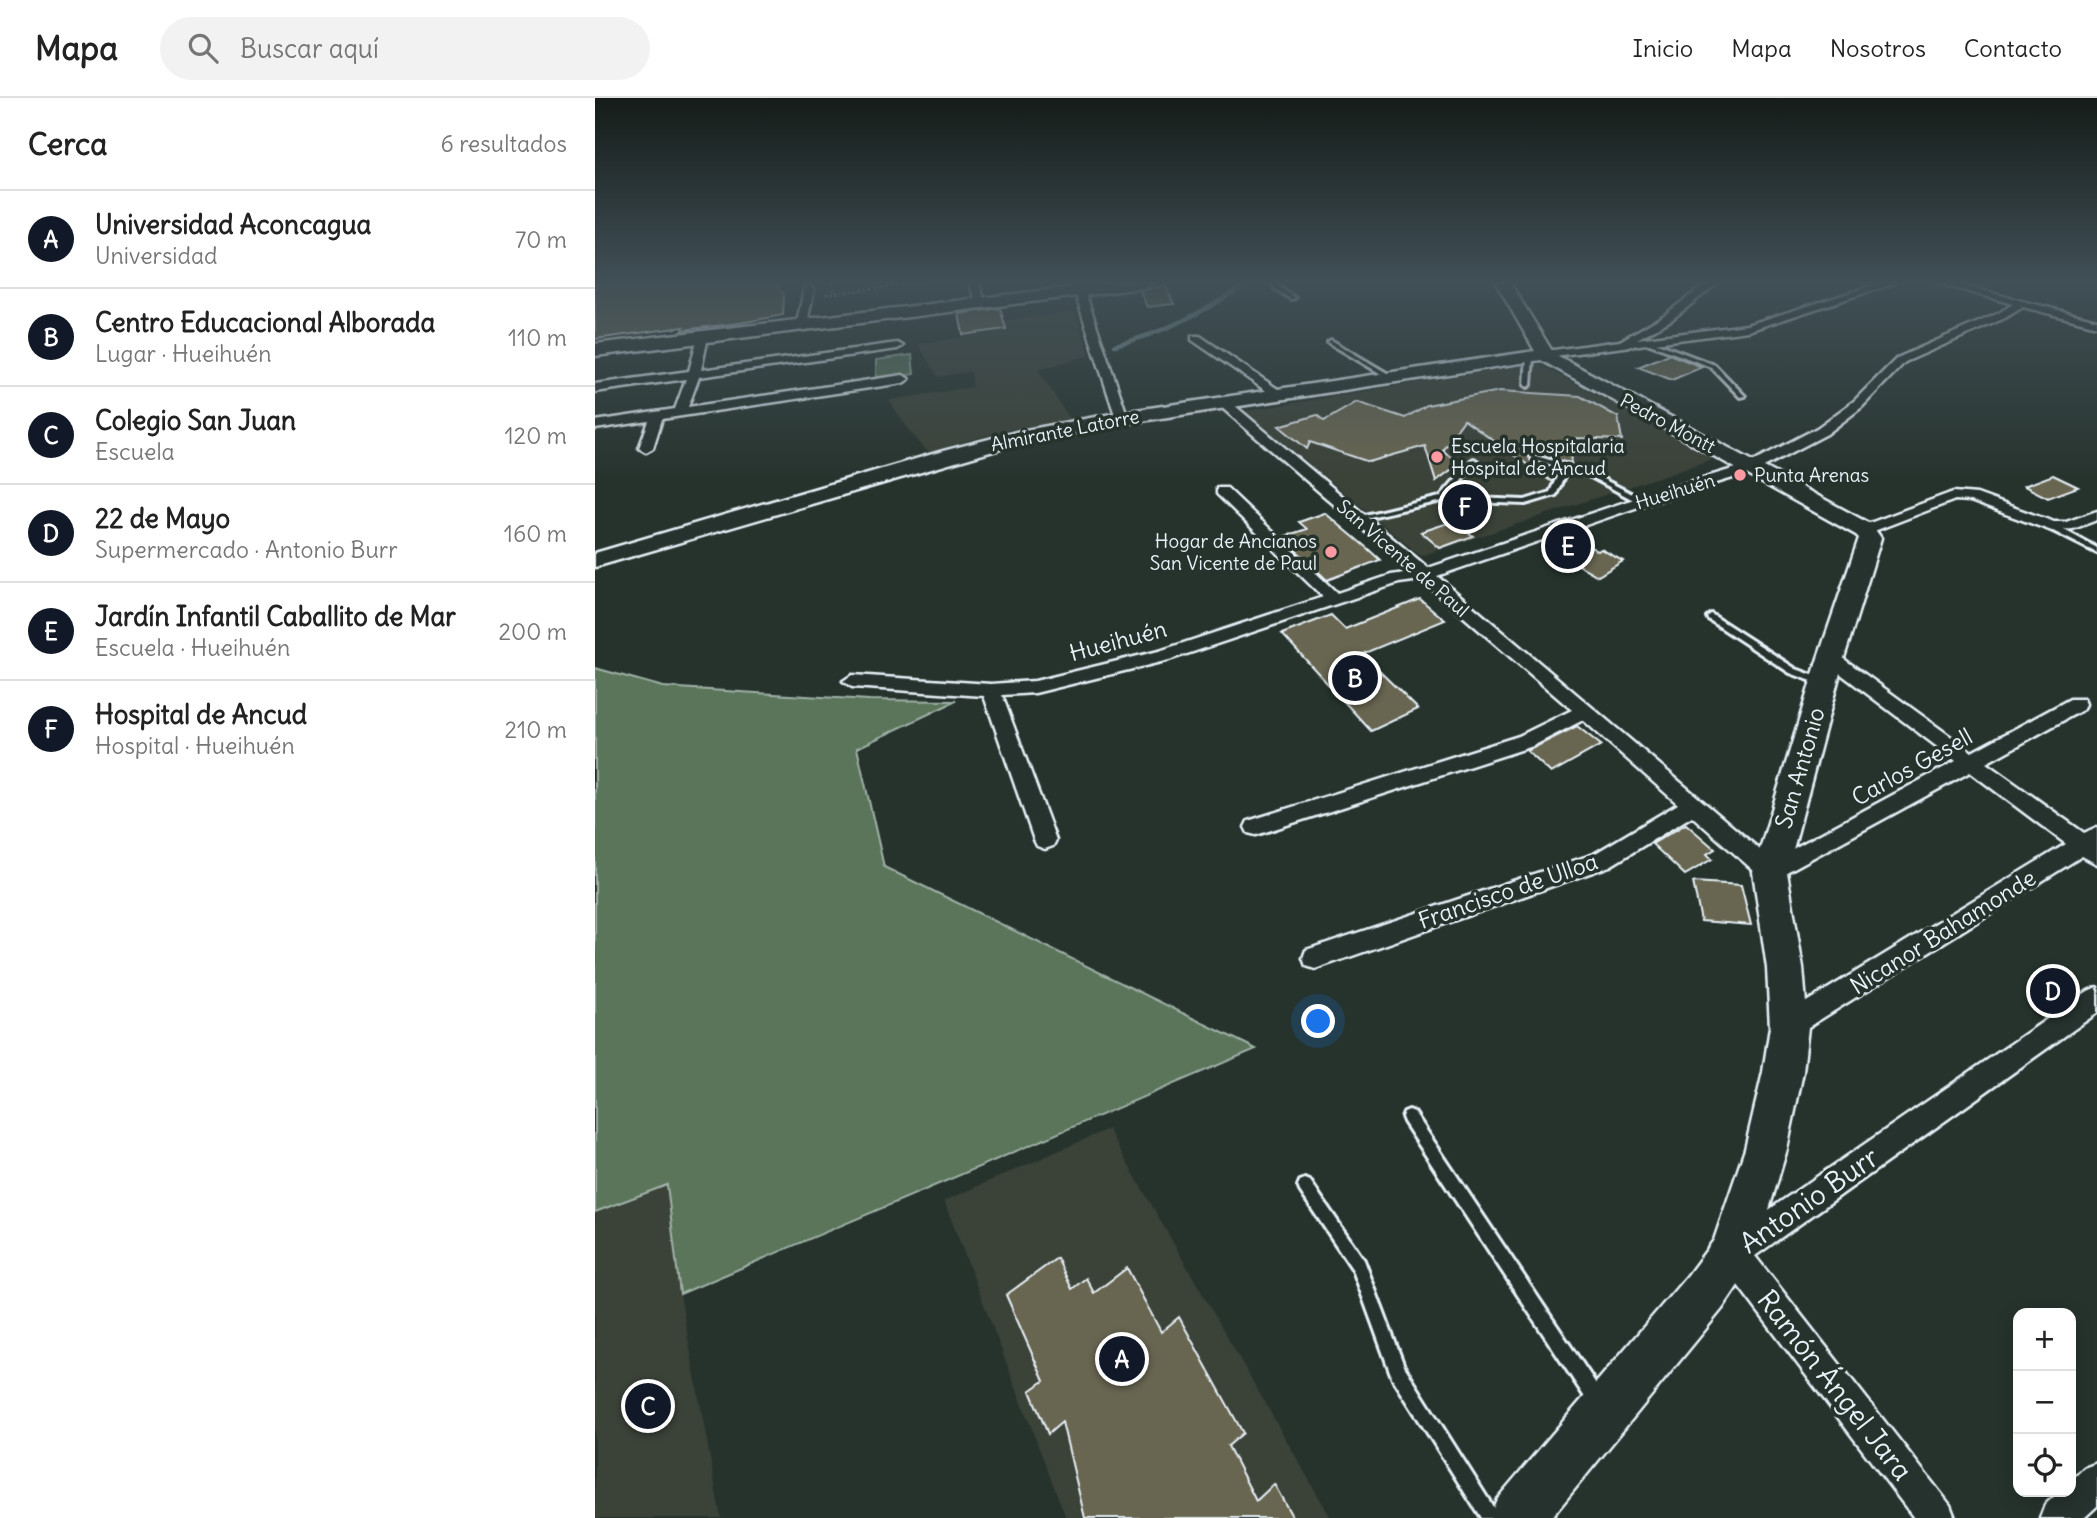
<!DOCTYPE html>
<html lang="es">
<head>
<meta charset="utf-8">
<style>
	body { margin:0; font-family:Delius,sans-serif; background:#f2f2f2; color:#222 }
	.controls { position:absolute; right:21px; bottom:21px; display:grid; overflow:hidden; border-radius:14px; box-shadow:0 4px 18px #0003 }
	.controls button { width:63px; height:63px; display:grid; place-items:center; padding:0; border:0; border-bottom:2px solid #e0e0e0; background:#fff; color:#222; font:35px sans-serif }
	.you { position:absolute; left:724px; top:924px; width:24px; height:24px; margin:-18px; border:5px solid #fff; border-radius:50%; background:#1a73e8; box-shadow:0 0 0 10px #1a73e833 }
	.badge { display:grid; place-items:center; width:46px; height:46px; border-radius:50%; background:#111827; color:#fff; font-size:23px; font-weight:700 }
	.pin { position:absolute; translate:-50% -50%; border:4px solid #fff; box-shadow:0 2px 7px #0006 }
	.list { margin:0; padding:0; list-style:none }
	h2 { display:flex; justify-content:space-between; align-items:center; height:91px; margin:0; padding:0 28px; font-size:30px }
	h2 small { font-size:23px; font-weight:400; color:#767676 }
	.list li { display:grid; grid-template-columns:46px 1fr auto; gap:21px; align-items:center; box-sizing:border-box; height:98px; padding:0 28px; border-top:2px solid #e0e0e0 }
	.list b { display:block; font-size:26px; white-space:nowrap }
	.list p { margin:0; font-size:23px; white-space:nowrap; color:#767676 }
	.list em { font-size:23px; font-style:normal; color:#767676 }
	.icon { flex:none; width:38px; height:38px; fill:none; stroke:currentColor; stroke-width:2; stroke-linecap:round; stroke-linejoin:round }
	.map { position:relative; flex:none; width:1502px; height:1420px; overflow:hidden }
	header { display:flex; align-items:center; gap:42px; box-sizing:border-box; height:98px; padding:0 35px; background:#fff; border-bottom:2px solid #e0e0e0 }
	header strong { font-size:33px }
	nav { display:flex; gap:38px; margin-inline-start:auto; font-size:24px }
	.search { width:490px; height:63px; background:#f2f2f2; display:flex; align-items:center; gap:18px; box-sizing:border-box; padding:0 24px; border-radius:38px; color:#767676; font-size:26px }
	main { display:flex }
	aside { flex:1; background:#fff }
	.map>svg:first-child { display:block }
	.built { fill:#3a4238 }
	.green { fill:#5a745a; stroke:#a1b2a9; stroke-width:2 }
	.lines { fill:none; stroke-linecap:round; stroke-linejoin:round }
	.stream { stroke:#849ea1; stroke-width:4.5 }
	.building { fill:#676651; stroke:#e8f1f8; stroke-width:2 }
	.lane-casing { stroke:#e8f1f8; stroke-width:6 }
	.street-casing { stroke:#e8f1f8; stroke-width:5 }
	.secondary-casing { stroke:#e8f1f8; stroke-width:5 }
	.primary-casing { stroke:#e8f1f8; stroke-width:5 }
	.path { stroke:#e8f1f8; stroke-width:2.5; stroke-dasharray:2.5 2.5; stroke-linecap:butt }
	.lane { fill:#26332d; fill-rule:evenodd }
	.street { fill:#26332d; fill-rule:evenodd }
	.secondary { fill:#26332d; fill-rule:evenodd }
	.primary { fill:#26332d; fill-rule:evenodd }
	.poi-dot { fill:#ff9aa2; stroke:#26332d; stroke-width:2.5 }
	.labels { text-anchor:middle; stroke-width:7; stroke-linejoin:round; paint-order:stroke }
	.far-street-label { font-size:19px; fill:#e8f1f8; stroke:#26332d }
	.far-poi-label { font-size:19px; fill:#e8f1f8; stroke:#26332d; text-anchor:start }
	.street-label { font-size:23px; fill:#e8f1f8; stroke:#26332d }
	.near-street-label { font-size:28px; fill:#e8f1f8; stroke:#26332d }
</style>
</head>
<body>
<header>
<strong>Mapa</strong>
<div class="search"><svg class="icon" aria-label="search" viewBox="0 0 24 24"><circle cx="10" cy="10" r="6"/><path d="M15 15l6 6"/></svg>Buscar aquí</div>
<nav><a>Inicio</a><a>Mapa</a><a>Nosotros</a><a>Contacto</a></nav>
</header>
<main>
<aside>
<h2>Cerca<small>6 resultados</small></h2>
<ul class="list">
<li><span class="badge">A</span><div><b>Universidad Aconcagua</b><p>Universidad</p></div><em>70 m</em></li>
<li><span class="badge">B</span><div><b>Centro Educacional Alborada</b><p>Lugar · Hueihuén</p></div><em>110 m</em></li>
<li><span class="badge">C</span><div><b>Colegio San Juan</b><p>Escuela</p></div><em>120 m</em></li>
<li><span class="badge">D</span><div><b>22 de Mayo</b><p>Supermercado · Antonio Burr</p></div><em>160 m</em></li>
<li><span class="badge">E</span><div><b>Jardín Infantil Caballito de Mar</b><p>Escuela · Hueihuén</p></div><em>200 m</em></li>
<li><span class="badge">F</span><div><b>Hospital de Ancud</b><p>Hospital · Hueihuén</p></div><em>210 m</em></li>
</ul>
</aside>
<div class="map">
<svg width="1502" height="1420" viewBox="0 0 1502 1420">
	<rect width="100%" height="100%" fill="#26332d"/>
	<filter id="ink" filterUnits="userSpaceOnUse"><feTurbulence type="fractalNoise" baseFrequency=".0143" numOctaves="2"/><feDisplacementMap in="SourceGraphic" scale="14" xChannelSelector="R" yChannelSelector="G"/><feConvolveMatrix kernelMatrix="1 2 1 2 8 2 1 2 1" color-interpolation-filters="sRGB"/></filter>
	<g filter="url(#ink)">
		<g class="built">
			<path d="M 480,214 L 495,257 L 443,272 L 475,321 L 412,332 L 333,354 L 316,335 L 294,302 L 378,289 L 376,273 L 343,279 L 323,246 L 411,232 L 409,222 Z"/>
			<path d="M 941,265 L 1121,360 L 826,458 L 650,313 Z"/>
			<path d="M 513,1031 L 736,1420 L 471,1420 L 349,1103 Z"/>
			<path d="M 72,1087 L 85,1196 L 126,1420 L 0,1420 L 0,1114 Z"/>
		</g>
		<g class="green">
			<path d="M 317,257 L 319,276 L 281,282 L 281,262 Z"/>
			<path d="M 0,570 L 68,589 L 274,602 L 361,603 L 262,650 L 289,769 L 661,951 L 85,1196 L 72,1087 L 0,1114 Z"/>
		</g>
		<g class="lines">
			<path class="stream" d="M 520,247 C 570,235 610,213 653,185"/>
		</g>
		<g class="building">
			<path d="M 0,185 L 180,185 L 189,197 L 188,217 L 145,225 L 88,232 L 89,229 L 0,241 Z"/>
			<path d="M 570,187 L 579,206 L 552,209 L 545,193 Z"/>
			<path d="M 405,210 L 411,231 L 368,237 L 364,216 Z"/>
			<path d="M 1074,256 L 1107,269 L 1077,282 L 1043,269 Z"/>
			<path d="M 905,293 L 985,298 L 1023,319 L 1027,342 L 979,340 L 976,366 L 939,354 L 934,357 L 935,362 L 962,372 L 957,384 L 869,322 L 847,352 L 865,365 L 841,383 L 830,348 L 774,364 L 715,344 L 712,351 L 684,328 L 722,317 L 729,323 L 762,304 L 810,320 L 832,307 Z"/>
			<path d="M 1458,377 L 1483,389 L 1453,400 L 1429,388 Z"/>
			<path d="M 730,415 L 772,450 L 785,462 L 732,482 L 687,439 L 712,431 L 704,424 Z"/>
			<path d="M 859,423 L 878,438 L 845,450 L 826,434 Z"/>
			<path d="M 978,439 L 1003,453 L 1006,451 L 1028,463 L 1003,478 L 956,451 Z"/>
			<path d="M 825,501 L 850,522 L 767,556 L 823,611 L 776,633 L 687,536 L 736,517 L 750,531 Z"/>
			<path d="M 982,628 L 1006,647 L 956,675 L 932,653 Z"/>
			<path d="M 1091,726 L 1120,751 L 1112,756 L 1117,761 L 1090,777 L 1057,746 Z"/>
			<path d="M 1098,784 L 1146,787 L 1156,827 L 1106,823 Z"/>
			<path d="M 462,1160 L 477,1191 L 491,1180 L 499,1195 L 532,1170 L 566,1234 L 584,1219 L 648,1335 L 633,1348 L 661,1403 L 679,1386 L 698,1420 L 490,1420 L 467,1324 L 453,1336 L 435,1293 L 449,1283 L 411,1197 Z"/>
		</g>
		<g class="lines">
			<defs>
				<g id="lane">
					<path d="M 678,185 L 682,185 L 683,188 L 700,200 L 696,201 L 679,190 Z"/>
					<path d="M 736,242 L 797,278 L 798,279 L 793,280 L 734,245 L 733,244 Z"/>
					<path d="M 1054,242 L 1120,267 L 1150,298 L 1145,299 L 1116,269 L 1052,245 L 1052,243 Z"/>
					<path d="M 935,256 L 938,258 L 936,287 L 933,289 L 930,287 L 932,258 Z"/>
					<path d="M 938,357 L 968,366 L 973,366 L 974,368 L 1000,377 L 1051,403 L 1044,405 L 996,379 L 972,372 L 961,397 L 931,406 L 847,403 L 761,422 L 757,420 L 845,399 L 877,362 L 879,361 L 882,363 L 852,399 L 930,402 L 955,394 L 966,370 L 936,360 L 935,359 Z"/>
					<path d="M 1454,427 L 1460,427 L 1502,450 L 1502,455 L 1454,431 Z"/>
					<path d="M 1116,516 L 1201,571 L 1231,582 L 1233,584 L 1228,587 L 1195,575 L 1113,521 L 1112,519 Z"/>
					<path d="M 814,1012 L 819,1014 L 1009,1298 L 1011,1304 L 1009,1310 L 1003,1312 L 997,1310 L 809,1024 L 807,1019 L 809,1014 Z"/>
					<path d="M 710,1081 L 715,1083 L 769,1162 L 809,1268 L 905,1420 L 886,1420 L 797,1279 L 758,1172 L 705,1093 L 703,1088 L 705,1083 Z"/>
				</g>
				<g id="street">
					<path d="M 374,185 L 384,185 L 390,205 L 382,205 Z"/>
					<path d="M 477,185 L 487,185 L 533,320 L 531,323 L 523,323 L 521,320 Z"/>
					<path d="M 1112,185 L 1123,185 L 1076,222 L 1042,241 L 1152,227 L 1286,185 L 1300,185 L 1153,233 L 951,259 L 945,256 L 951,253 L 1025,243 L 1068,218 Z"/>
					<path d="M 1342,185 L 1357,185 L 1502,222 L 1502,228 L 1428,209 L 1410,220 L 1310,264 L 1267,309 L 1232,336 L 1161,373 L 1052,406 L 842,478 L 1177,762 L 1361,663 L 1230,564 L 1227,560 L 1230,556 L 1242,556 L 1377,654 L 1475,601 L 1489,601 L 1491,606 L 1489,611 L 1391,665 L 1489,735 L 1502,729 L 1502,766 L 1487,758 L 1194,941 L 1185,938 L 1181,929 L 1185,920 L 1471,746 L 1375,674 L 1175,783 L 1167,780 L 1097,718 L 1015,768 L 720,871 L 711,868 L 708,860 L 711,852 L 999,756 L 1083,706 L 988,622 L 938,648 L 661,737 L 653,735 L 650,729 L 653,723 L 924,638 L 977,612 L 826,482 L 804,485 L 574,562 L 440,595 L 407,597 L 461,742 L 458,748 L 450,751 L 442,748 L 439,742 L 389,598 L 257,589 L 248,583 L 257,577 L 396,586 L 440,583 L 564,553 L 728,499 L 622,396 L 622,390 L 632,390 L 742,495 L 796,477 L 817,474 L 625,308 L 625,302 L 633,302 L 833,470 L 1042,400 L 1151,367 L 1222,330 L 1259,303 L 1302,260 L 1402,216 L 1418,206 Z"/>
					<path d="M 214,188 L 219,191 L 212,225 L 207,228 L 202,225 L 209,191 Z"/>
					<path d="M 108,236 L 113,239 L 106,272 L 302,245 L 308,248 L 302,251 L 104,279 L 93,309 L 308,277 L 314,281 L 308,285 L 67,321 L 58,350 L 51,354 L 44,350 L 54,323 L 0,331 L 0,323 L 80,311 L 91,281 L 0,294 L 0,286 L 94,273 L 103,239 Z"/>
					<path d="M 597,238 L 605,238 L 690,296 L 680,299 L 597,242 Z"/>
					<path d="M 1358,394 L 1382,396 L 1459,424 L 1471,424 L 1502,413 L 1502,422 L 1478,431 L 1457,433 L 1375,403 L 1360,402 L 1274,435 L 1264,435 L 1262,432 L 1264,429 Z"/>
					<path d="M 1502,889 L 1502,915 L 1160,1158 L 1355,1407 L 1360,1420 L 1319,1420 L 1127,1166 L 1123,1155 L 1127,1144 L 1493,893 Z"/>
					<path d="M 1502,1365 L 1502,1408 L 1489,1420 L 1445,1420 L 1450,1407 L 1464,1394 L 1476,1394 L 1476,1383 L 1489,1370 Z"/>
				</g>
				<path id="secondary" d="M 901,185 L 915,185 L 957,253 L 965,259 L 1277,427 L 1286,440 L 1249,560 L 1192,774 L 1208,870 L 1213,929 L 1208,974 L 1192,1051 L 1161,1155 L 1154,1171 L 1127,1211 L 956,1420 L 894,1420 L 902,1401 L 1093,1177 L 1119,1142 L 1150,1051 L 1168,974 L 1175,929 L 1172,870 L 1158,774 L 1223,560 L 1264,440 L 1261,437 L 946,262 L 527,326 L 426,345 L 0,469 L 0,455 L 348,353 L 425,333 L 527,314 L 940,253 Z"/>
				<path id="primary" d="M 511,185 L 556,185 L 548,190 L 0,258 L 0,246 Z"/>
			</defs>
			<use href="#lane" class="lane-casing"/>
			<use href="#street" class="street-casing"/>
			<use href="#secondary" class="secondary-casing"/>
			<use href="#primary" class="primary-casing"/>
			<g class="path">
				<path d="M 238,185 L 239,195"/>
				<path d="M 231,196 L 325,185"/>
			</g>
			<use href="#lane" class="lane"/>
			<use href="#street" class="street"/>
			<use href="#secondary" class="secondary"/>
			<use href="#primary" class="primary"/>
		</g>
	</g>
	<linearGradient id="sky" x2="0" y2="1"><stop stop-color="#151c19"/><stop offset="0.48" stop-color="#415057"/><stop offset="1" stop-color="#415057" stop-opacity="0"/></linearGradient>
	<rect width="1502" height="383" fill="url(#sky)"/>
	<g class="poi-dot">
		<circle cx="842" cy="359" r="7"/>
		<circle cx="1145" cy="377" r="7"/>
		<circle cx="736" cy="454" r="7"/>
	</g>
	<g class="labels">
		<g class="far-street-label">
			<text transform="translate(1073 325) rotate(28)" y="7">Pedro Montt</text>
			<text transform="translate(470 332) rotate(-11)" y="7">Almirante Latorre</text>
			<text transform="translate(1080 393) rotate(-17)" y="7">Hueihuén</text>
			<text transform="translate(808 460) rotate(41)" y="7">San Vicente de Paul</text>
		</g>
		<g class="far-poi-label">
			<text x="856" y="355">Escuela Hospitalaria<tspan x="856" dy="22">Hospital de Ancud</tspan></text>
			<text x="1159" y="384">Punta Arenas</text>
			<text x="722" y="450" text-anchor="end">Hogar de Ancianos<tspan x="722" dy="22">San Vicente de Paul</tspan></text>
		</g>
		<g class="street-label">
			<text transform="translate(523 543) rotate(-15)" y="8">Hueihuén</text>
			<text transform="translate(1317 669) rotate(-29)" y="8">Carlos Gesell</text>
			<text transform="translate(1205 670) rotate(-74)" y="8">San Antonio</text>
			<text transform="translate(913 793) rotate(-19)" y="8">Francisco de Ulloa</text>
			<text transform="translate(1348 834) rotate(-32)" y="8">Nicanor Bahamonde</text>
		</g>
		<g class="near-street-label">
			<text transform="translate(1214 1102) rotate(-35)" y="10">Antonio Burr</text>
			<text transform="translate(1240 1287) rotate(52)" y="10">Ramón Ángel Jara</text>
		</g>
	</g>
</svg>
<div class="controls">
<button>+</button>
<button>−</button>
<button><svg class="icon" aria-label="locate" viewBox="0 0 24 24"><circle cx="12" cy="12" r="6"/><path d="M12 2v4M12 18v4M2 12h4M18 12h4"/></svg></button>
</div>
<div class="you"></div>
<div class="pin badge" style="left:527px;top:1261px">A</div>
<div class="pin badge" style="left:760px;top:580px">B</div>
<div class="pin badge" style="left:53px;top:1308px">C</div>
<div class="pin badge" style="left:1458px;top:893px">D</div>
<div class="pin badge" style="left:973px;top:448px">E</div>
<div class="pin badge" style="left:870px;top:409px">F</div>
</div>
</main>
</body>
</html>
